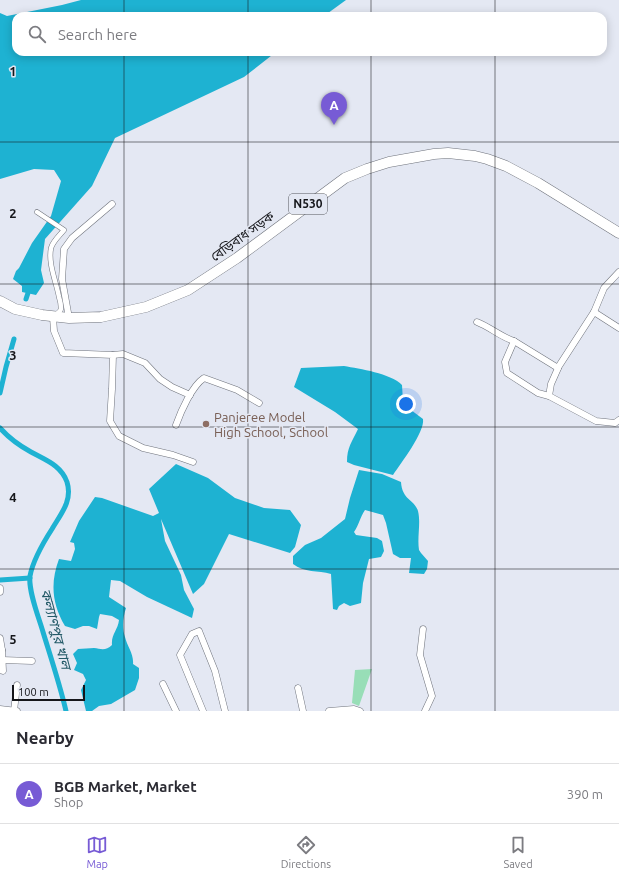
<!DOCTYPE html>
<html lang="en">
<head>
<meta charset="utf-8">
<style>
	body { margin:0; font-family:Ubuntu,"Noto Sans Bengali",sans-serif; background:#f7f7f7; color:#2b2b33 }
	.scale { position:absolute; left:12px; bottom:10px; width:73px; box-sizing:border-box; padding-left:4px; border:2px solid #15161a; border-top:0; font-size:11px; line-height:14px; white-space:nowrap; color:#15161a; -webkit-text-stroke:3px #e4e8f3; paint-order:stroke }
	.you { position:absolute; left:406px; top:404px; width:14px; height:14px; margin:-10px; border:3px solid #fff; border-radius:50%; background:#1a73e8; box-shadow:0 0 0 6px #1a73e833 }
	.badge { display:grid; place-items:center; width:26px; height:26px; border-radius:50%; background:#775bd5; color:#fff; font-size:13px; font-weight:700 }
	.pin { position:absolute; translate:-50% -33px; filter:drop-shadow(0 1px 2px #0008) }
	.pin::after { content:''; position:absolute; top:21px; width:14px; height:12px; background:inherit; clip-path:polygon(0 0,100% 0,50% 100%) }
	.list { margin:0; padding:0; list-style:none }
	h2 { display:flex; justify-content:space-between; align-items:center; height:52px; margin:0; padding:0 16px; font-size:17px }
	h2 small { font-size:13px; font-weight:400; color:#7c7c81 }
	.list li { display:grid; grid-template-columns:26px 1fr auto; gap:12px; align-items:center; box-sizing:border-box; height:60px; padding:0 16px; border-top:1px solid #e1e1e2 }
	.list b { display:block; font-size:15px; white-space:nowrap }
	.list p { margin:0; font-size:13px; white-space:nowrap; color:#7c7c81 }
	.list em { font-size:13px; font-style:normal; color:#7c7c81 }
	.icon { flex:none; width:22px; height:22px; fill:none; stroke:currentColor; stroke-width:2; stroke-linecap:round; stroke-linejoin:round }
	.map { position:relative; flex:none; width:619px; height:711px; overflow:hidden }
	.search { position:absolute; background:#fff; box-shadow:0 2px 10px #0003; left:12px; right:12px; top:12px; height:44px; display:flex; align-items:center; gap:10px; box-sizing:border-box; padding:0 14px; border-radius:12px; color:#7c7c81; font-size:15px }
	.sheet { height:112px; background:#fff }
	nav { display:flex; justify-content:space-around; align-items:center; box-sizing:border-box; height:56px; border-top:1px solid #e1e1e2; background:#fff; font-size:11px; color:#7c7c81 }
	nav a { display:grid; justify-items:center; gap:2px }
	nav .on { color:#775bd5 }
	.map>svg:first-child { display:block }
	.green { fill:#98deb7 }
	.water { fill:#1eb2d2 }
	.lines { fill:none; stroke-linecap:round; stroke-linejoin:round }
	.canal { stroke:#1eb2d2; stroke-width:5 }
	.pedestrian-casing { stroke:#6f737c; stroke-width:5.5 }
	.minor-casing { stroke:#6f737c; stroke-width:7 }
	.trunk-casing { stroke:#6f737c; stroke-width:11 }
	.pedestrian { stroke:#fff; stroke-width:4.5 }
	.minor { stroke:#fff; stroke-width:6 }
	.trunk { stroke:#fff; stroke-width:10 }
	.grid { fill:none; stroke:#15161a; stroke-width:1; stroke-opacity:0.55 }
	.education-dot { fill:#8d6e63; stroke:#e4e8f3; stroke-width:1.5 }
	.labels { text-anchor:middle; stroke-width:3; stroke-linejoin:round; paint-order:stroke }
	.shield { fill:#e4e8f3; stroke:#53555b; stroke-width:1 }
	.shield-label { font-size:12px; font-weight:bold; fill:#15161a }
	.street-label { font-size:13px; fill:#15161a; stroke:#e4e8f3 }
	.education-label { font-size:13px; fill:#785e54; stroke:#e4e8f3; text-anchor:start }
	.water-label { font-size:14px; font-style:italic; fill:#245a68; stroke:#e4e8f3 }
	.grid-label { font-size:13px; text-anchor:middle; font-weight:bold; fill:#15161a; stroke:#e4e8f3; stroke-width:3; stroke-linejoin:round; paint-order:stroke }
</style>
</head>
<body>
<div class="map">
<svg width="619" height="711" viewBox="0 0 619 711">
	<rect width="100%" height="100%" fill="#e4e8f3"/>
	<path class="green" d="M 372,669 L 359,706 L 352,703 L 355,670 Z"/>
	<g class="water">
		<path d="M 81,0 L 346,0 L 324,16 L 16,16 L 16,52 L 276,52 L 244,77 L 115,138 L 92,186 L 45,239 L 41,270 L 44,283 L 36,295 L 22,292 L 22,286 L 13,279 L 16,271 L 19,268 L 32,243 L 51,216 L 61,181 L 54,170 L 34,169 L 0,179 L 0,13 L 7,16 L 62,5 Z"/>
		<path d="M 344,366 C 360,369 390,373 402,385 L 403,401 L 407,407 L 423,419 C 425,432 401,463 393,475 L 354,465 L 347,462 C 347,447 352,442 358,429 L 335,412 L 294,387 L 301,368 Z"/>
		<path d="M 176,464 L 208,478 L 235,498 L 264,508 L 290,510 L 301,525 L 295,547 L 290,553 L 229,534 L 204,584 L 193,594 L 161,519 L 165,541 L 181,575 L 184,590 L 194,609 L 192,618 L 147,597 L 120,581 L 111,580 L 109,597 L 126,608 C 123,617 122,628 125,637 C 127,646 134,654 133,664 L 139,668 L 139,678 L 135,690 L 111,704 L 99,706 L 92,711 L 86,711 L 81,690 L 86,680 L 83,674 L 74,670 L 77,663 L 73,654 L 78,649 C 83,649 89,648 94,648 C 101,649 106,651 112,645 C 111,634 118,630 119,620 L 112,616 L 100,614 L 99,617 L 97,629 L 89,626 L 83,626 L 75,629 L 65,626 C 52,604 50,583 59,559 L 71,561 L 75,549 L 74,543 L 70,542 L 79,521 L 95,497 L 102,498 L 153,516 L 159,513 L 149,489 Z"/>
		<path d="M 359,470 L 382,474 L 401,482 C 402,500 415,500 418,511 C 421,523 417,537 419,550 L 421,553 L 428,561 L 427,569 L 424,574 L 409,573 L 411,558 L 400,558 L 393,554 L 386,523 L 383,515 L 365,510 C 360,517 359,525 354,532 L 356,535 L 377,538 L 382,541 L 384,551 L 381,557 L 369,559 L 363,583 L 361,603 L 350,606 L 344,603 L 339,606 L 337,610 L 333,609 L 331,574 C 318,570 304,573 293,564 L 293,556 L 305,545 L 321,538 L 345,519 L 350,498 Z"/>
	</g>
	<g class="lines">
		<g class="canal">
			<path d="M 26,299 L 28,293"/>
			<path d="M 0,393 L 6,367 L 14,339"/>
			<path d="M 0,428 C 8,437 20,446 31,452 C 45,460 61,465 67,482 C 73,501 60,515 52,529 C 43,543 33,560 30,576 C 28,591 39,618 43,632 C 51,658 60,685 66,711"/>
			<path d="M 0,580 L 30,578"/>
		</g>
		<defs>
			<path id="pedestrian" d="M 37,212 L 64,230 C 60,235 53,241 51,248 C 48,264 56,281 59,297 C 60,300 61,305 61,309 C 60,312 57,314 54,316"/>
			<g id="minor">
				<path d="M 594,312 L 619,328"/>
				<path d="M 53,317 L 54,331 L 63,353 L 113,355 L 112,389 L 110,421 L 119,436 L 143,448 L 173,455 L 193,462"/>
				<path d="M 69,318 L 62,279 L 64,249 L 72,238 L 112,204"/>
				<path d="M 477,322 C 490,327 501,337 514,341 L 558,368"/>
				<path d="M 514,341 L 505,362 L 507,373 L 538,393 L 549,396 L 596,421 L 615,423 L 619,420"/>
				<path d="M 113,355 L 123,354 L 145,363 L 160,379 L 172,387 L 190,395"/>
				<path d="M 549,396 L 551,384 L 559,366 L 594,312 L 604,288 L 619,272"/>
				<path d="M 176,425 C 181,411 192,386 204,378 L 237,390 L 259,403"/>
				<path d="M 0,592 L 0,588"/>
				<path d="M 423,629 L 420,655 L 432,696 L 425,711"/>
				<path d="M 0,638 L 2,650 L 0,650"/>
				<path d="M 2,660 L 32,661"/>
				<path d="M 0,670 L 3,671 L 2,650"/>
				<path d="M 163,684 L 176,711"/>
				<path d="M 298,688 L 303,711"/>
				<path d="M 0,709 L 17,711"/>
				<path d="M 14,711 L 17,685"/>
				<path d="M 203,711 L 180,655 L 192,634 L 199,631 L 215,671 L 225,711"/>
				<path d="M 329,711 L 354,709 L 360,711"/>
			</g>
			<path id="trunk" d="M 0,301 L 15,309 L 42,315 L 69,318 L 101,317 L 146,307 L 188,290 L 237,258 L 345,178 L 367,169 L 389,162 L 434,154 L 448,153 L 475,156 L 487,159 L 506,166 L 538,183 L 619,233"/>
		</defs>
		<use href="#pedestrian" class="pedestrian-casing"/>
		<use href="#minor" class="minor-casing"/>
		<use href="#trunk" class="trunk-casing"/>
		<use href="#pedestrian" class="pedestrian"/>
		<use href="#minor" class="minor"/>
		<use href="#trunk" class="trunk"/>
	</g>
	<path class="grid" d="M 124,0 L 124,16M 248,0 L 248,16M 371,0 L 371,16M 495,0 L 495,16M 124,52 L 124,711M 248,52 L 248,711M 371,52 L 371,711M 495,52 L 495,711M 0,142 L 619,142M 0,284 L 619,284M 0,427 L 619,427M 0,569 L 619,569"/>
	<circle class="education-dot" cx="206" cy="424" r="4"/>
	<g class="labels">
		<rect class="shield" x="289" y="194" width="38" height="20" rx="3"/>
		<g class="shield-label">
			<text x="308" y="208">N530</text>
		</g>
		<g class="street-label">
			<text transform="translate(242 236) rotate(-36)" y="5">বেড়িবাধ সড়ক</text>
		</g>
		<g class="education-label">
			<text x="214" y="422">Panjeree Model<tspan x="214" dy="15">High School, School</tspan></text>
		</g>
		<g class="water-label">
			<text transform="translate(56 629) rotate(75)" y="5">কল্যাণপুর খাল</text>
		</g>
	</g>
	<g class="grid-label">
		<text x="13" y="76">1</text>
		<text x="13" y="218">2</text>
		<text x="13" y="360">3</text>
		<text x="13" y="502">4</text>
		<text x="13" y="644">5</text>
	</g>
</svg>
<div class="scale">100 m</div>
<div class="you"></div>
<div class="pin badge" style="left:334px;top:125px">A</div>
<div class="search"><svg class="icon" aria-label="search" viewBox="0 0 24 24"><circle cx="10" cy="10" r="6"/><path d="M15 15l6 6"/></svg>Search here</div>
</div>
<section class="sheet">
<h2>Nearby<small></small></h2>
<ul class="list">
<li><span class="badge">A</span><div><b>BGB Market, Market</b><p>Shop</p></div><em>390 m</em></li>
</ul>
</section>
<nav>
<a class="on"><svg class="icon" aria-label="map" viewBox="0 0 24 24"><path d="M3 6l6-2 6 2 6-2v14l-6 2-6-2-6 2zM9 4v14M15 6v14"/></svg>Map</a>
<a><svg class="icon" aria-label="directions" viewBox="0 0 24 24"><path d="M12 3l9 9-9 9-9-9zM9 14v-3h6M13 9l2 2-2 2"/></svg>Directions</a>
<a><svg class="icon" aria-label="saved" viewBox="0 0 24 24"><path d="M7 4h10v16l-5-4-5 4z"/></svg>Saved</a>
</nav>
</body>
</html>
